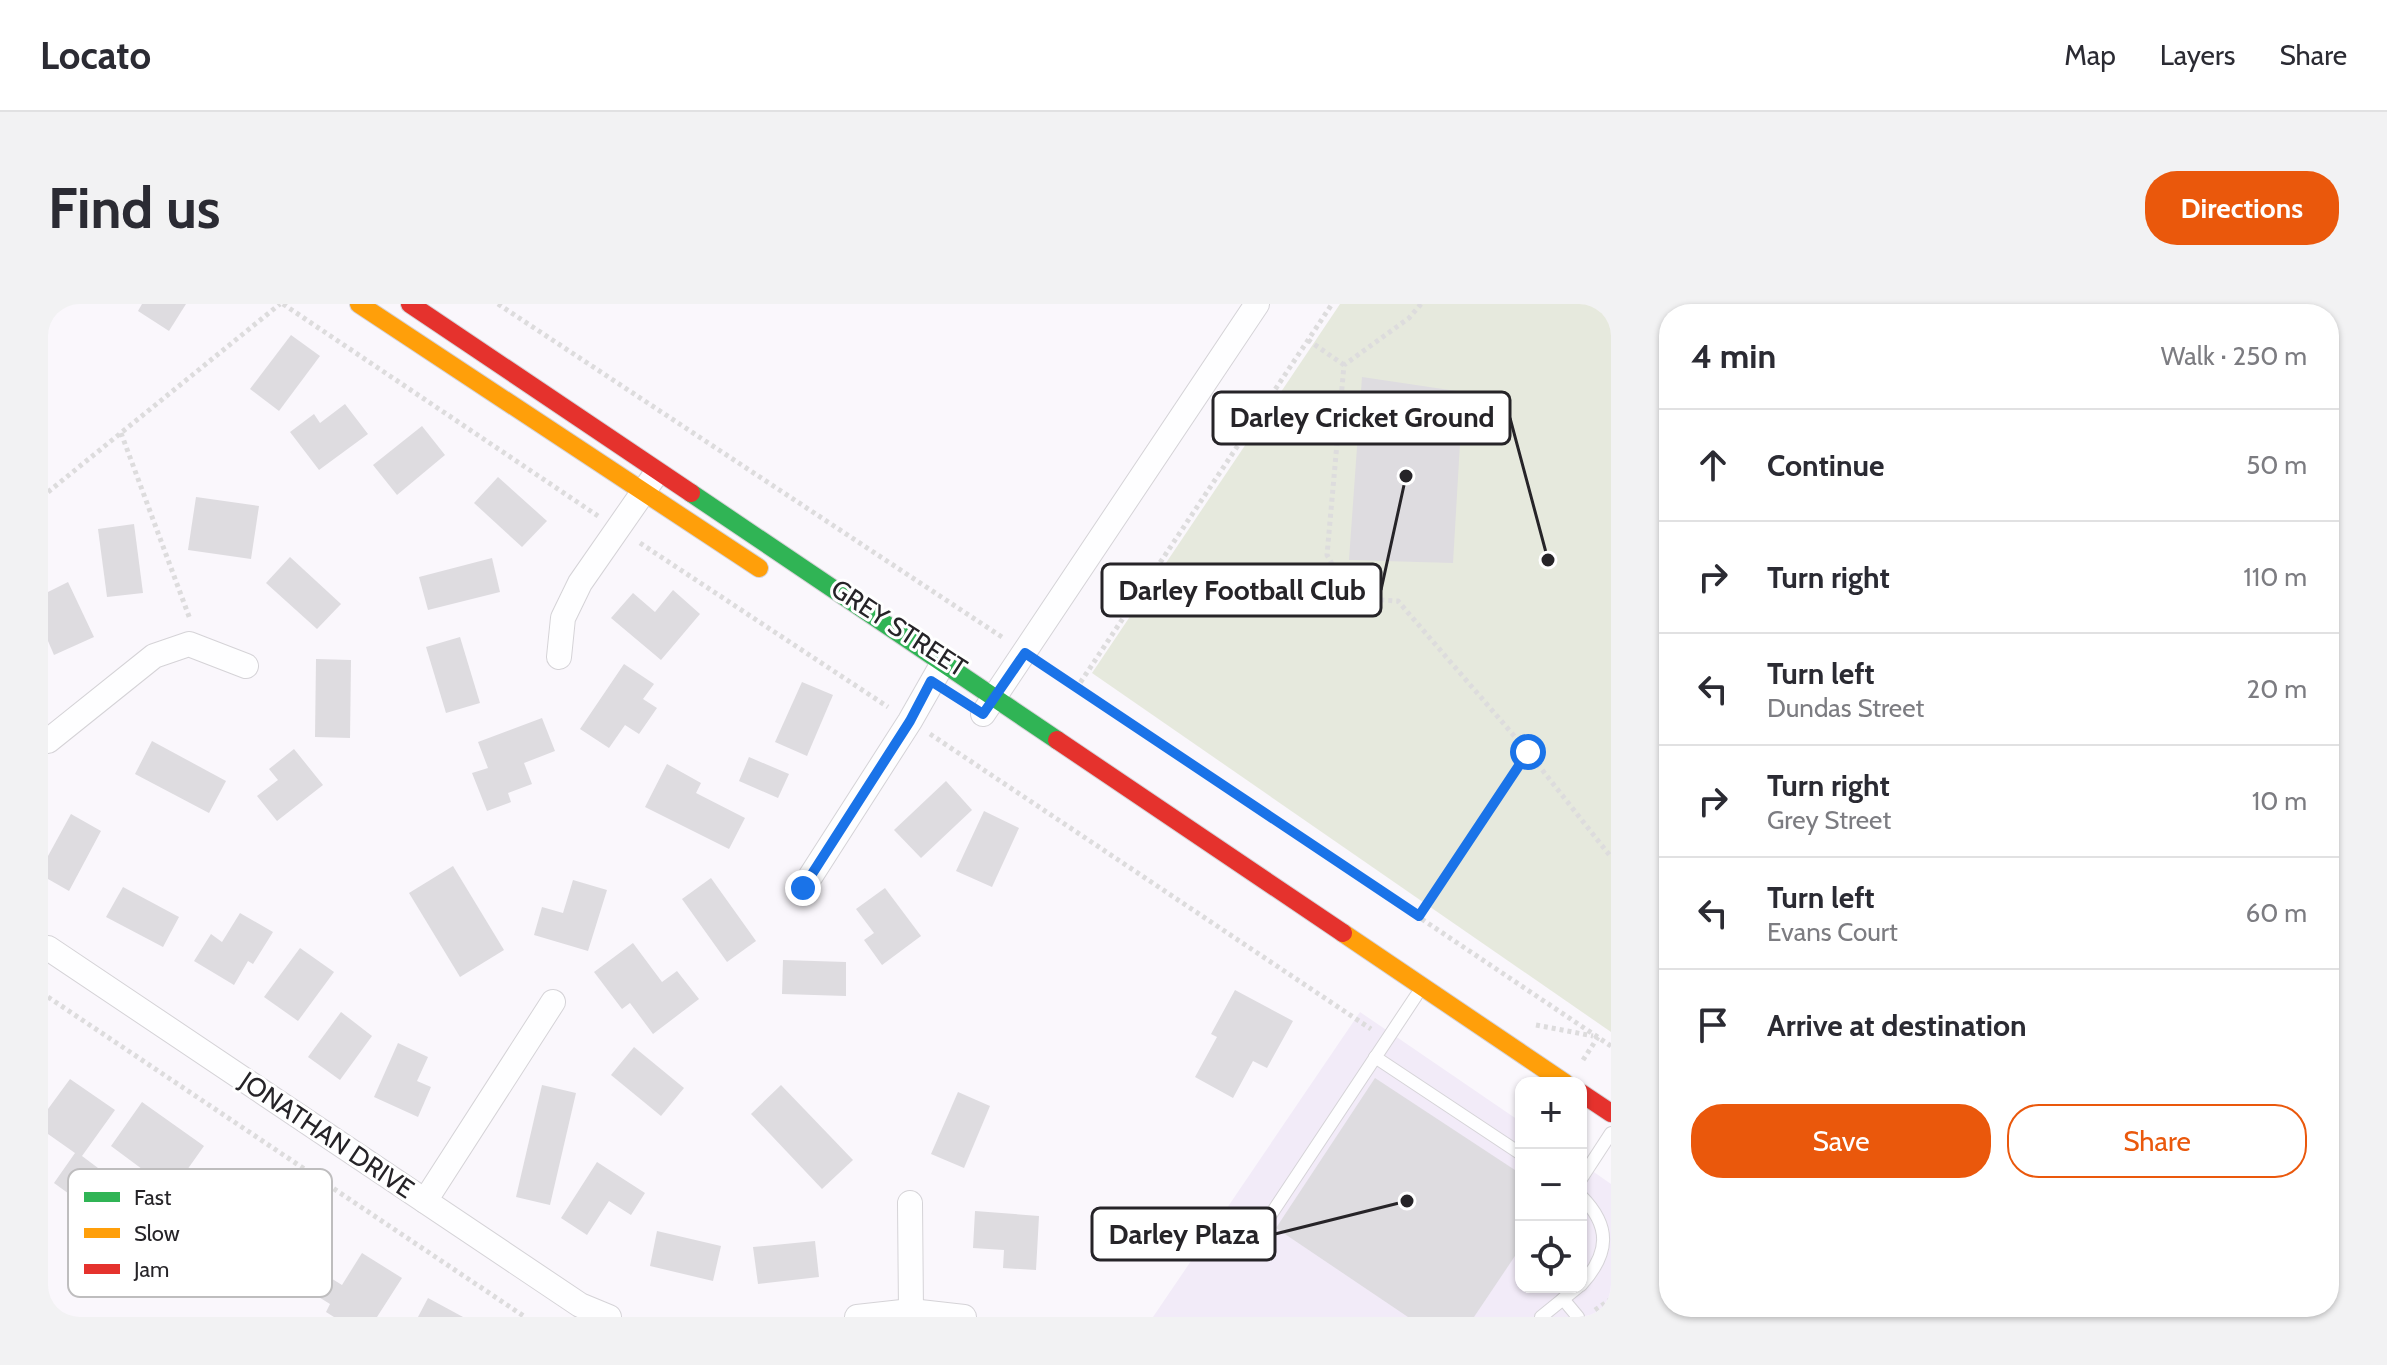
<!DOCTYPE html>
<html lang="en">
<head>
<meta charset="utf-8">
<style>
	body { margin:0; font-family:Cabin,sans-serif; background:#f2f2f3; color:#2b2b33 }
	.controls { position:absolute; right:24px; bottom:24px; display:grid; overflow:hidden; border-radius:16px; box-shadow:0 2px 6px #0004 }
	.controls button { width:72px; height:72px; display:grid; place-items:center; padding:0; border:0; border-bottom:2px solid #e1e1e2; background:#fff; color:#2b2b33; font:40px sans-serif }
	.stop { position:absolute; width:24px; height:24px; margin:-18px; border:6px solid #1a73e8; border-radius:50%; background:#fff }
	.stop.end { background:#1a73e8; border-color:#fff; box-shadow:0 2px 8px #0008 }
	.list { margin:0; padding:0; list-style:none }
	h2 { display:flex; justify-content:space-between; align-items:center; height:104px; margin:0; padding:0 32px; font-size:34px }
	h2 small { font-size:26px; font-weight:400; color:#7c7c81 }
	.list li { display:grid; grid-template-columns:52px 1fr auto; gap:24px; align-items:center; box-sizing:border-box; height:112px; padding:0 32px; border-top:2px solid #e1e1e2 }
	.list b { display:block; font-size:30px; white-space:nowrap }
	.list p { margin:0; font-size:26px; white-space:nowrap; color:#7c7c81 }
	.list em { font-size:26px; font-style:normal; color:#7c7c81 }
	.actions { display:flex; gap:16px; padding:24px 32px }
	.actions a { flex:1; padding:18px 0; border:2px solid #ea580c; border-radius:32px; text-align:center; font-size:28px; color:#ea580c }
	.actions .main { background:#ea580c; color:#fff }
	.icon { flex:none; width:44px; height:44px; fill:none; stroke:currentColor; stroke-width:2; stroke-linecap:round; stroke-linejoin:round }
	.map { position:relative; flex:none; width:1563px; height:1013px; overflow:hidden; border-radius:32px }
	header { display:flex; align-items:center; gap:48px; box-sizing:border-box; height:112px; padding:0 40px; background:#fff; border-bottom:2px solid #e1e1e2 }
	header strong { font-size:38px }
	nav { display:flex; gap:44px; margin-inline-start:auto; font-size:28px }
	.intro { display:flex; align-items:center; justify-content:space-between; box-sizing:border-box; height:192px; padding:0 48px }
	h1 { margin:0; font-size:56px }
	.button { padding:20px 36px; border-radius:32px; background:#ea580c; color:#fff; font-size:28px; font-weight:700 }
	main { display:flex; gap:48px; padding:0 48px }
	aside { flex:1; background:#fff; border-radius:32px; box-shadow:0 2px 6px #0004 }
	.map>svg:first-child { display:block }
	.built { fill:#f2ebf8 }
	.green { fill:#e6e9dd }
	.building { fill:#dedce0 }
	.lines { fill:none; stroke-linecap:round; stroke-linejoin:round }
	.lane-casing { stroke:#d5d3d7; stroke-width:14 }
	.street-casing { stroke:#d5d3d7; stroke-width:26 }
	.fast-casing { stroke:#d5d3d7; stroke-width:20 }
	.slow-casing { stroke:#d5d3d7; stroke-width:20 }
	.jam-casing { stroke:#d5d3d7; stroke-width:20 }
	.path { stroke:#dddcdd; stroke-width:5; stroke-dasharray:4 4; stroke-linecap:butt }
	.lane { stroke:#fefeff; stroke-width:12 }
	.street { stroke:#fefeff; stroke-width:24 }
	.fast { stroke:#30b455; stroke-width:18 }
	.slow { stroke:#ff9f0a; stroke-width:18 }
	.jam { stroke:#e5322d; stroke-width:18 }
	.route { stroke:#1a73e8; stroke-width:10 }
	.labels { text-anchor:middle; stroke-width:6; stroke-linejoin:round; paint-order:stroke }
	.street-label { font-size:26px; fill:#262428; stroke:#fff }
	.key { fill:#fff; stroke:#bebdbe; stroke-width:2 }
	.key-label { font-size:22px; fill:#262428 }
	.leader { fill:none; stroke:#262428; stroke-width:3 }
	.callout-dot { fill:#262428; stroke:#fff; stroke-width:3 }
	.callout { fill:#fff; stroke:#262428; stroke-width:3 }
	.callout-label { font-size:28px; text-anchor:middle; font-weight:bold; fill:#262428 }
</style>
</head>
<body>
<header>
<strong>Locato</strong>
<nav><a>Map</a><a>Layers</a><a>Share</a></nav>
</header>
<div class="intro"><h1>Find us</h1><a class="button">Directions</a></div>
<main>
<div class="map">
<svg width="1563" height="1013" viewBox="0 0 1563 1013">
	<rect width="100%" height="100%" fill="#faf7fc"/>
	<path class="built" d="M 1312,708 L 1473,818 L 1473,983 L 1533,983 L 1533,859 L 1563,880 L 1563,1013 L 1105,1013 Z"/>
	<path class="green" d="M 1292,0 L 1563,0 L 1563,728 L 1044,369 Z"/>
	<g class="building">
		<path d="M 94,0 L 138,0 L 121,27 L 90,7 Z"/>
		<path d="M 243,31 L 272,52 L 231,107 L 202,85 Z"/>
		<path d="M 1314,73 L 1415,88 L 1405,259 L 1301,256 Z"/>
		<path d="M 297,100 L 320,130 L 271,166 L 242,128 L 266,110 L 272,119 Z"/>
		<path d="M 374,122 L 397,151 L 349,191 L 325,161 Z"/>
		<path d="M 450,173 L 499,217 L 474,243 L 426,199 Z"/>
		<path d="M 148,193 L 211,202 L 203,255 L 140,246 Z"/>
		<path d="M 86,220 L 95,289 L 59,293 L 50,225 Z"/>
		<path d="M 242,253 L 293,300 L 269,325 L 218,279 Z"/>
		<path d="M 444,254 L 452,288 L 380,306 L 371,273 Z"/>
		<path d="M 20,278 L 46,333 L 6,351 L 0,337 L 0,288 Z"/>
		<path d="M 625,286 L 652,310 L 613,356 L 563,314 L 585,289 L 607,308 Z"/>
		<path d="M 412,333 L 432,399 L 398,409 L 378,343 Z"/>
		<path d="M 268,355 L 303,356 L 302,434 L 267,433 Z"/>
		<path d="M 576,360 L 606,380 L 595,395 L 609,404 L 591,430 L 577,421 L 561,444 L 532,425 Z"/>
		<path d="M 754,378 L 785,391 L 759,452 L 727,438 Z"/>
		<path d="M 494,414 L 507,447 L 476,459 L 484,480 L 460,489 L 463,498 L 439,507 L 424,469 L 440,464 L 430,438 Z"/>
		<path d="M 104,437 L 178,477 L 161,509 L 87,470 Z"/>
		<path d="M 246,445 L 275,481 L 229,517 L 209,492 L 230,476 L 221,465 Z"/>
		<path d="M 701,453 L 741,470 L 730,494 L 691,477 Z"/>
		<path d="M 619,460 L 653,479 L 648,489 L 697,514 L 681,545 L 597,503 Z"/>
		<path d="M 898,477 L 924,506 L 873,554 L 846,526 Z"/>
		<path d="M 936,507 L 971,524 L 944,583 L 908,567 Z"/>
		<path d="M 23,510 L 53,527 L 21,587 L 0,575 L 0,552 Z"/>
		<path d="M 405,562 L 456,646 L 412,673 L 361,589 Z"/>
		<path d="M 663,574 L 708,637 L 679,658 L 634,595 Z"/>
		<path d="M 525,576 L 559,586 L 540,647 L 486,631 L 494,603 L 515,609 Z"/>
		<path d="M 75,583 L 131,613 L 115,643 L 58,613 Z"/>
		<path d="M 837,584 L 873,632 L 834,661 L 816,636 L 826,629 L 808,605 Z"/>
		<path d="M 192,609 L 225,628 L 205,660 L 200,657 L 186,681 L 146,657 L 163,630 L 174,638 Z"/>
		<path d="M 585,639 L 614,678 L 629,667 L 651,695 L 605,730 L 582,699 L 574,705 L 546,668 Z"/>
		<path d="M 252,644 L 286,668 L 250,717 L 216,693 Z"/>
		<path d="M 735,656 L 798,658 L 798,692 L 734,690 Z"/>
		<path d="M 1187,686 L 1245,717 L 1219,764 L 1205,757 L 1185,794 L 1147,773 L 1169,733 L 1163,730 Z"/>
		<path d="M 293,708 L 324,732 L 292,776 L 260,753 Z"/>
		<path d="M 350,739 L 380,753 L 369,777 L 383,783 L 370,813 L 326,793 Z"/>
		<path d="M 586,743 L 636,784 L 613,812 L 563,771 Z"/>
		<path d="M 1327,774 L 1473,870 L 1473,943 L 1426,1013 L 1360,1013 L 1228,924 Z"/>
		<path d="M 22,775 L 67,806 L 34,852 L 50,864 L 44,871 L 63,884 L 46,908 L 6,879 L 27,849 L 0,830 L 0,805 Z"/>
		<path d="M 494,781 L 528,789 L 502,901 L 468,893 Z"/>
		<path d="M 733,781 L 805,856 L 774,885 L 703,810 Z"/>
		<path d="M 910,788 L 942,802 L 916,864 L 883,850 Z"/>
		<path d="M 94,798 L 156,842 L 100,921 L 70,899 L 94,865 L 63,842 Z"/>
		<path d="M 549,858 L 597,889 L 583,911 L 561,897 L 539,931 L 513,914 Z"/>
		<path d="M 927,907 L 991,912 L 988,966 L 955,964 L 956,946 L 925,944 Z"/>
		<path d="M 609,927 L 673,942 L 665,977 L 602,962 Z"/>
		<path d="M 767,937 L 771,973 L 710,980 L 705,943 Z"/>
		<path d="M 314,949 L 354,974 L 329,1013 L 286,1013 L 278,1008 L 282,1000 L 261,987 L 273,968 L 294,981 Z"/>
		<path d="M 380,994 L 415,1013 L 370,1013 Z"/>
	</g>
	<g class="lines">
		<defs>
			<g id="lane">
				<path d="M 1327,753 L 1473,850"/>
				<path d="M 1533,875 L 1563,829"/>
				<path d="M 1533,892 C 1563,922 1562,949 1533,981"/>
				<path d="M 1210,930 L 1368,692"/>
				<path d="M 1515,995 L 1530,1013"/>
				<path d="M 1493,1013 L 1530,983"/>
			</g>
			<g id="street">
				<path d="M 511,353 L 515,314 L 532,279 L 605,174"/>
				<path d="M 935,410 L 1209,0"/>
				<path d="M 0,437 L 106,352 L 141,340 L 198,362"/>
				<path d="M 755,584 L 862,417 L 895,359"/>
				<path d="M 0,644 L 532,1001 L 561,1013"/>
				<path d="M 377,897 L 505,698"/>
				<path d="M 862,899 L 863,1007"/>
				<path d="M 809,1013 L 863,1007 L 916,1013"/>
			</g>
			<path id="fast" d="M 643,189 L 1009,436"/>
			<g id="slow">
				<path d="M 311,0 L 711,264"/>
				<path d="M 1295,629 L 1517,779"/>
			</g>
			<g id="jam">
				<path d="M 362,0 L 643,189"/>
				<path d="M 1009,436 L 1295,629"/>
				<path d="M 1533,789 L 1563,809"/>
			</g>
		</defs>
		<use href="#lane" class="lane-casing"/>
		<use href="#street" class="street-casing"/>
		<use href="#fast" class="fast-casing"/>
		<use href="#slow" class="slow-casing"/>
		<use href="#jam" class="jam-casing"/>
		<g class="path">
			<path d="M 235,0 L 550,212"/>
			<path d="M 450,0 L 957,335"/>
			<path d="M 1373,0 L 1361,14 L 1296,61 L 1279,251 L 1303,294 L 1350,297 L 1480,448 L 1563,553"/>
			<path d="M 1260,36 L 1296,61"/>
			<path d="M 73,129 L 142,315"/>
			<path d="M 0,188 L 232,0"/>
			<path d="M 592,239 L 840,403"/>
			<path d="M 995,361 L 1563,742"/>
			<path d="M 1028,385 L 1284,0"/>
			<path d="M 882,430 L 1323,725"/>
			<path d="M 1371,612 L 1480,448"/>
			<path d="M 0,693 L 477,1013"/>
			<path d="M 1488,721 L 1545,732"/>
			<path d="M 1535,756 L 1550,733"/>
			<path d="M 1547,1006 L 1563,995"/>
		</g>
		<use href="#lane" class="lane"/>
		<use href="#street" class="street"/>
		<use href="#fast" class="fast"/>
		<use href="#slow" class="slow"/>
		<use href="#jam" class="jam"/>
	</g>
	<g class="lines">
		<path class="route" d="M 755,584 L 862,417 L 883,377 L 935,410 L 977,349 L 1371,612 L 1480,448"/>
	</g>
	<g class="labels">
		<g class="street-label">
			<text transform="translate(851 324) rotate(33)" y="9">GREY STREET</text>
			<text transform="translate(279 831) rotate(34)" y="9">JONATHAN DRIVE</text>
		</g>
	</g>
	<rect x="20" y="865" width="264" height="128" rx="12" class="key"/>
	<rect x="36" y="888" width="36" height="10" fill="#30b455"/>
	<rect x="36" y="924" width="36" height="10" fill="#ff9f0a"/>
	<rect x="36" y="960" width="36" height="10" fill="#e5322d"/>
	<g class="key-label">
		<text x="86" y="901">Fast</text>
		<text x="86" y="937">Slow</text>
		<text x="86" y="973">Jam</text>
	</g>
	<path class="leader" d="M1500 256L1462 114M1358 172L1333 286M1359 897L1227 930"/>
	<g class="callout-dot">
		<circle cx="1500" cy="256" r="8"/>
		<circle cx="1358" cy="172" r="8"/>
		<circle cx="1359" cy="897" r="8"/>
	</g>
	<g class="callout">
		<rect x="1165" y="88" width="297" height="52" rx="8"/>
		<rect x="1054" y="260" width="279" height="52" rx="8"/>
		<rect x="1044" y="904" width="183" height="52" rx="8"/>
	</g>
	<g class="callout-label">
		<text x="1314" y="123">Darley Cricket Ground</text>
		<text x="1194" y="296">Darley Football Club</text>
		<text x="1136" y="940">Darley Plaza</text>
	</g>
</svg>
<div class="controls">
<button>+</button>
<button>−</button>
<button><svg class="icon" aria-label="locate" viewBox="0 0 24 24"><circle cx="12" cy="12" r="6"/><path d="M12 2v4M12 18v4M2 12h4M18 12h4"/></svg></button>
</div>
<div class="stop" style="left:1480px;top:448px"></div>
<div class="stop end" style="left:755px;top:584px"></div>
</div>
<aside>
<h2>4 min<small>Walk · 250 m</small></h2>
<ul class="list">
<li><svg class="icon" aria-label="ahead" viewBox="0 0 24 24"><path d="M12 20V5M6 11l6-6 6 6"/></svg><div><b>Continue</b></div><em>50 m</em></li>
<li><svg class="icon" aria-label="right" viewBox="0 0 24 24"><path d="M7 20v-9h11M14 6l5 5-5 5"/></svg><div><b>Turn right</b></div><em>110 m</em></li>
<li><svg class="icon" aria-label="left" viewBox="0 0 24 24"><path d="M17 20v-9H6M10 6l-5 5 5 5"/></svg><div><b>Turn left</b><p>Dundas Street</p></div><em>20 m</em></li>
<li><svg class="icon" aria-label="right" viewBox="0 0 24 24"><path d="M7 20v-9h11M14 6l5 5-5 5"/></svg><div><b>Turn right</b><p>Grey Street</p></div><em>10 m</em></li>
<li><svg class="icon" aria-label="left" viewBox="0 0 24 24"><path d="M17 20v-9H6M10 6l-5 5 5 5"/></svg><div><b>Turn left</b><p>Evans Court</p></div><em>60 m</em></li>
<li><svg class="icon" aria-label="arrive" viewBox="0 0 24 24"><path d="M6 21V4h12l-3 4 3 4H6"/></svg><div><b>Arrive at destination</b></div></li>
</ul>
<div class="actions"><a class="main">Save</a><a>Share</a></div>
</aside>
</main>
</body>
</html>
